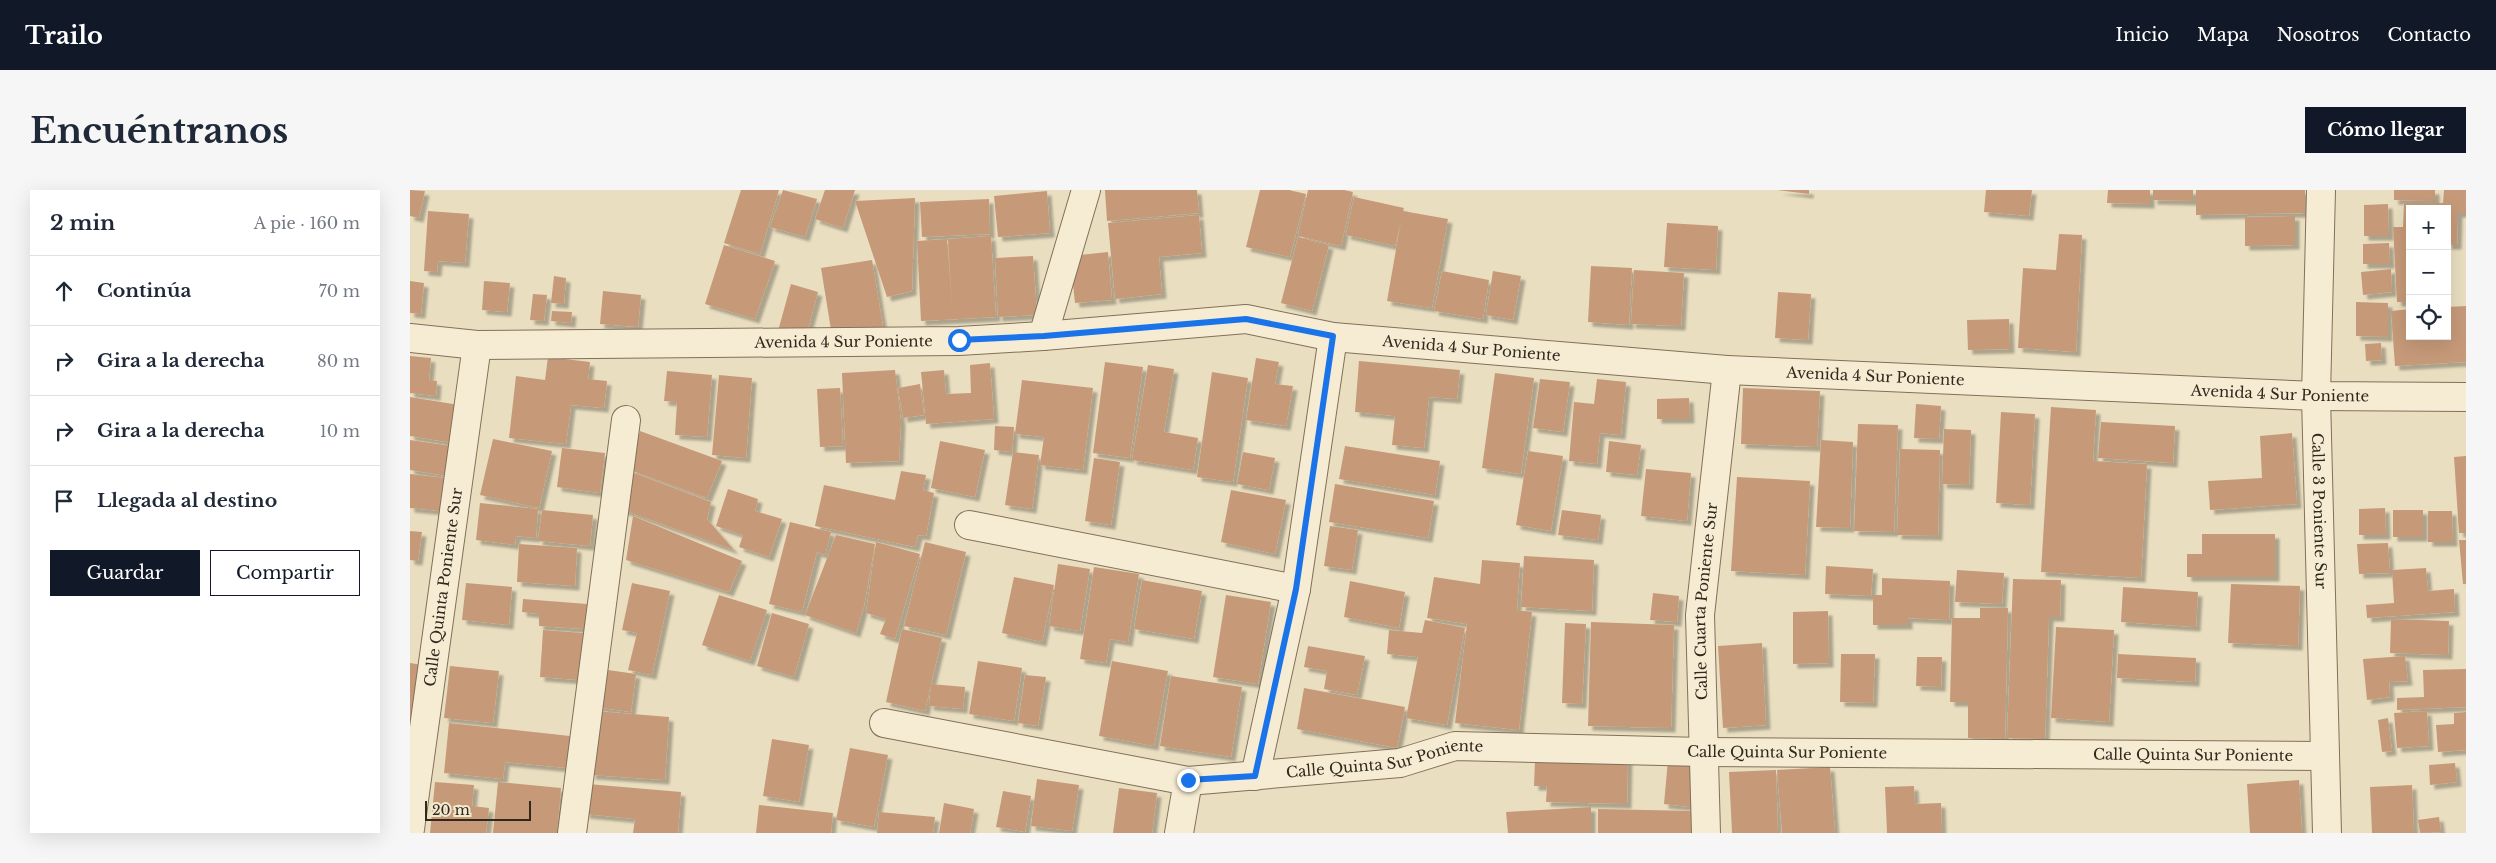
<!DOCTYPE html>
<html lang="es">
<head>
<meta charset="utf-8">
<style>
	body { margin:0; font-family:"Libre Baskerville",serif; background:#f6f6f7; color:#1f2937 }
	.controls { position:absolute; right:15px; top:15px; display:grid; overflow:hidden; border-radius:0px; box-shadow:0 5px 20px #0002 }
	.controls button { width:45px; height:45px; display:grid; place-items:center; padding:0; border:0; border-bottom:1px solid #e0e1e3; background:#fff; color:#1f2937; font:25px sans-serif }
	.scale { position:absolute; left:15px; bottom:12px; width:106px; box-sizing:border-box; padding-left:5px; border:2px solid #32281d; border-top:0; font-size:14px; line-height:18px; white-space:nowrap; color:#32281d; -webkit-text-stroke:4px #f2e9cf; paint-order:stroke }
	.stop { position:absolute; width:15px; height:15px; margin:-11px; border:4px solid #1a73e8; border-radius:50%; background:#fff }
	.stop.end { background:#1a73e8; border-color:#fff; box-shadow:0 1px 5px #0008 }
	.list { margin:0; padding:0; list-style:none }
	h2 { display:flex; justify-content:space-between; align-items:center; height:65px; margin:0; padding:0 20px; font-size:21px }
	h2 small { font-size:16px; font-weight:400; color:#747a83 }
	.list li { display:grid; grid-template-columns:32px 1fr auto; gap:15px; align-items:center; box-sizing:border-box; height:70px; padding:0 20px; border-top:1px solid #e0e1e3 }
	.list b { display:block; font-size:19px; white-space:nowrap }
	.list em { font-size:16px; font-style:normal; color:#747a83 }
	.actions { display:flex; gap:10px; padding:15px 20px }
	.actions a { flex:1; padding:11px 0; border:1px solid #111827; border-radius:0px; text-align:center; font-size:18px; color:#111827 }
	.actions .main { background:#111827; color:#fff }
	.icon { flex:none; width:28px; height:28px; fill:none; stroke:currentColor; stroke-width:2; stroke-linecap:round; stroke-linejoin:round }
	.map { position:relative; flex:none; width:2056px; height:643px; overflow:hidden; border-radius:0px }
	header { display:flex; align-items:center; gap:30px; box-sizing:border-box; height:70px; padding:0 25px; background:#111827; color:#fff }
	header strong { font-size:24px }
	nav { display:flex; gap:28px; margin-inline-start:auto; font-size:18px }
	.intro { display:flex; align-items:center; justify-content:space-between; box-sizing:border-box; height:120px; padding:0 30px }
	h1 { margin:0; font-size:35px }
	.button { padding:12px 22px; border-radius:0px; background:#111827; color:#fff; font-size:18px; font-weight:700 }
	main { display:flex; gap:30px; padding:0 30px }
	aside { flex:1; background:#fff; border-radius:0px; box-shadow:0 5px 20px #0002 }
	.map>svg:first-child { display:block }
	.building { fill:#c69a79; filter:url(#shadow) }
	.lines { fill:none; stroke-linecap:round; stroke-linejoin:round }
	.street-casing { stroke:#827059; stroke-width:30 }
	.street { stroke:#f6ecd3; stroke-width:28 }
	.route { stroke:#1a73e8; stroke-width:6 }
	.labels { text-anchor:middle; stroke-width:4.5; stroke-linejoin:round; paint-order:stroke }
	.street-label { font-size:15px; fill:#32281d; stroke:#f2e9cf }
</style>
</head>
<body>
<header>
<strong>Trailo</strong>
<nav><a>Inicio</a><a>Mapa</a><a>Nosotros</a><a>Contacto</a></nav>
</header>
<div class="intro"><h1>Encuéntranos</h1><a class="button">Cómo llegar</a></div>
<main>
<aside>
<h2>2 min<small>A pie · 160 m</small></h2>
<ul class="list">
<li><svg class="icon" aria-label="ahead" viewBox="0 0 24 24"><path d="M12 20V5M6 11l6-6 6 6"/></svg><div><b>Continúa</b></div><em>70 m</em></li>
<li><svg class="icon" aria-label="right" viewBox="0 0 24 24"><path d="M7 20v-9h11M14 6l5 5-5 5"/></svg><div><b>Gira a la derecha</b></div><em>80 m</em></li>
<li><svg class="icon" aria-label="right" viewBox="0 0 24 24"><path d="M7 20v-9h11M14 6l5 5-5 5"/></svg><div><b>Gira a la derecha</b></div><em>10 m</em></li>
<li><svg class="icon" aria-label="arrive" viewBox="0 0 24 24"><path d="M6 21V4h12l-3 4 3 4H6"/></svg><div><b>Llegada al destino</b></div></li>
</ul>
<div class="actions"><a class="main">Guardar</a><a>Compartir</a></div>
</aside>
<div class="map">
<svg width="2056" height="643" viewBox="0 0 2056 643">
	<defs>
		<filter id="shadow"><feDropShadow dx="4.5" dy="4.5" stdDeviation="1" flood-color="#0004"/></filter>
	</defs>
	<rect width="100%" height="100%" fill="#eadec0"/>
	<g class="building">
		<path d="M 0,0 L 15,1 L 9,28 L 0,26 Z"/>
		<path d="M 331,0 L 369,0 L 350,64 L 314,53 Z"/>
		<path d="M 373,0 L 407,9 L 395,47 L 360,37 Z"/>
		<path d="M 415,0 L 445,0 L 433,38 L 405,29 Z"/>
		<path d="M 695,0 L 787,0 L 789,23 L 697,31 Z"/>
		<path d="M 850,0 L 879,0 L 896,4 L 880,67 L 836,57 Z"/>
		<path d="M 898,0 L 934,0 L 943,2 L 931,56 L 888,46 Z"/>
		<path d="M 1367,0 L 1399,0 L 1399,4 Z"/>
		<path d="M 1576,0 L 1622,0 L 1619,26 L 1574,22 Z"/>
		<path d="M 1698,0 L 1740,0 L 1740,14 L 1697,13 Z"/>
		<path d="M 1743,0 L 1783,0 L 1783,11 L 1743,10 Z"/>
		<path d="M 1786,0 L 1895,0 L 1895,23 L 1786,25 Z"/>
		<path d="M 1984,0 L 2025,0 L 2025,11 L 1984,10 Z"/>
		<path d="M 2034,0 L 2056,0 L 2056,23 L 2048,23 L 2047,55 L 2037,55 L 2037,19 L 2000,19 L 2000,112 L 1987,112 L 1983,37 L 1993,37 L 1994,13 L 2033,13 Z"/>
		<path d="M 637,1 L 640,43 L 588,47 L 584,6 Z"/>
		<path d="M 944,7 L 994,18 L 993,21 L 1038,29 L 1022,118 L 977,111 L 991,31 L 985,56 L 936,45 Z"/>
		<path d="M 505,8 L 502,101 L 477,107 L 445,11 Z"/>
		<path d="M 579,9 L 580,44 L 512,47 L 510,12 Z"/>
		<path d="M 1978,14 L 1979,46 L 1954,46 L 1954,15 Z"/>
		<path d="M 18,21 L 59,24 L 55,73 L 28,71 L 27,82 L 14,81 Z"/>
		<path d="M 789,25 L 792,63 L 749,67 L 752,104 L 705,109 L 698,33 Z"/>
		<path d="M 1885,26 L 1885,55 L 1835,56 L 1835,27 Z"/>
		<path d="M 1257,33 L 1308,36 L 1306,80 L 1254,77 Z"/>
		<path d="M 1649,44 L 1672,45 L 1666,162 L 1608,158 L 1613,78 L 1646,80 Z"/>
		<path d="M 581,46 L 586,127 L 511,131 L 507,51 L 537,49 L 542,114 L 538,49 Z"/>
		<path d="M 888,47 L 919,55 L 902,121 L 871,113 Z"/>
		<path d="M 1979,53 L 1980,74 L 1953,74 L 1953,54 Z"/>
		<path d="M 314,55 L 365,71 L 345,129 L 295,114 Z"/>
		<path d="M 698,62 L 702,110 L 665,113 L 660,66 Z"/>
		<path d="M 623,66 L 627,125 L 588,127 L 585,68 Z"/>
		<path d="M 462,70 L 473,137 L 422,146 L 411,78 Z"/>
		<path d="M 1181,76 L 1222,78 L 1219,135 L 1178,132 Z"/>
		<path d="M 1981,79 L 1982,102 L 1953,105 L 1951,82 Z"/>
		<path d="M 1224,80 L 1274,83 L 1271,136 L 1221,134 Z"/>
		<path d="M 1032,81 L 1079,90 L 1073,129 L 1024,121 Z"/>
		<path d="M 1083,81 L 1111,86 L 1103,130 L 1076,125 Z"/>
		<path d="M 144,86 L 156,88 L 154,114 L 141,113 Z"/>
		<path d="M 0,91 L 14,93 L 11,124 L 0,123 Z"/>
		<path d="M 74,91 L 100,93 L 97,122 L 72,120 Z"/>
		<path d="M 381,94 L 408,102 L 395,149 L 368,141 Z"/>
		<path d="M 193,101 L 231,105 L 228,137 L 190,134 Z"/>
		<path d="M 1368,102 L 1401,104 L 1398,150 L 1365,148 Z"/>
		<path d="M 123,104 L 137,105 L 134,131 L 120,130 Z"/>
		<path d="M 1946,112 L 1978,113 L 1978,147 L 1946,146 Z"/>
		<path d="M 2056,116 L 2056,172 L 1985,176 L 1981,121 L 2000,119 L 2000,146 L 2037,146 L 2037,117 Z"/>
		<path d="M 142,121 L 162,122 L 161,133 L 141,131 Z"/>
		<path d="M 1599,129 L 1600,159 L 1558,160 L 1557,130 Z"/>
		<path d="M 1971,153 L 1972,170 L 1956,171 L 1955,154 Z"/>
		<path d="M 0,166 L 21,168 L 19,190 L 27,191 L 26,206 L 0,203 Z"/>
		<path d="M 138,167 L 180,172 L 178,189 L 197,191 L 194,218 L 161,215 L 156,254 L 99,248 L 106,186 L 135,190 Z"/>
		<path d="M 846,168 L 869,172 L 865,194 L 883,196 L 876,236 L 836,230 Z"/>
		<path d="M 949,171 L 1050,180 L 1047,209 L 1019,207 L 1014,258 L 982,255 L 985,226 L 945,222 Z"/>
		<path d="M 695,172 L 733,177 L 720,268 L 683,263 Z"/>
		<path d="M 580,173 L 584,229 L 516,234 L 511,182 L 534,180 L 536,204 L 561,203 L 560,175 Z"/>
		<path d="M 738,175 L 764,179 L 754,242 L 788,248 L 783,280 L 722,270 Z"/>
		<path d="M 485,180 L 491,232 L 489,271 L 436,273 L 432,183 Z"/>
		<path d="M 257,181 L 302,185 L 297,247 L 265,245 L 267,212 L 254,211 Z"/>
		<path d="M 802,182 L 838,188 L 823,292 L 787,287 Z"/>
		<path d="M 1085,183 L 1124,188 L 1111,284 L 1072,278 Z"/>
		<path d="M 309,185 L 342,188 L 336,268 L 302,265 Z"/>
		<path d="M 1130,189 L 1160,192 L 1153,242 L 1123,238 Z"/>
		<path d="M 1187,189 L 1216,192 L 1211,245 L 1190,243 L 1187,274 L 1159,271 L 1164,212 L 1184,214 Z"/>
		<path d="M 612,190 L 683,198 L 673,280 L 630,275 L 634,247 L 605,244 Z"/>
		<path d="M 510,194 L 514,225 L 493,228 L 488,198 Z"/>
		<path d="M 430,198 L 433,256 L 410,257 L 407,199 Z"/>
		<path d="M 1333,198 L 1410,201 L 1407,257 L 1331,254 Z"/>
		<path d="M 0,207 L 49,215 L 43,253 L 0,246 Z"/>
		<path d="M 1279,208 L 1280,229 L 1247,229 L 1247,209 Z"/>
		<path d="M 1506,214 L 1531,216 L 1529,249 L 1504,248 Z"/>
		<path d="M 1641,217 L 1686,220 L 1683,271 L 1737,274 L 1731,388 L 1631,382 Z"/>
		<path d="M 1591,222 L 1625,224 L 1620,315 L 1586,313 Z"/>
		<path d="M 1691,232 L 1765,236 L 1763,273 L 1688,268 Z"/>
		<path d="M 1448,234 L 1488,235 L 1484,342 L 1444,341 Z"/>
		<path d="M 585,236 L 604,237 L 602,262 L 584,260 Z"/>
		<path d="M 1534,239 L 1561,240 L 1559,295 L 1532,294 Z"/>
		<path d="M 230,241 L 312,271 L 297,308 L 220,280 Z"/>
		<path d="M 1882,243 L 1887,314 L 1800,320 L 1798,291 L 1852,288 L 1850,246 Z"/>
		<path d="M 83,249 L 142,261 L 129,318 L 70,305 Z"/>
		<path d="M 0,250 L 42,256 L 37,286 L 0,280 Z"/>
		<path d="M 1411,250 L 1443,252 L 1440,338 L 1406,337 Z"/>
		<path d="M 530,251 L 575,260 L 565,307 L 521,298 Z"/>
		<path d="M 1199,251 L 1231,255 L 1227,285 L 1196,282 Z"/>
		<path d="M 935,256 L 1030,271 L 1025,305 L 929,289 Z"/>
		<path d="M 152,258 L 195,263 L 190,303 L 147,297 Z"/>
		<path d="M 1490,259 L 1530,260 L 1528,346 L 1487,345 Z"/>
		<path d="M 1118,261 L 1153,266 L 1141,341 L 1106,335 Z"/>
		<path d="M 603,262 L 629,265 L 622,319 L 595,315 Z"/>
		<path d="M 833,262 L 865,268 L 859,300 L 827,294 Z"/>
		<path d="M 2056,266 L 2056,343 L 2049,343 L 2044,267 Z"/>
		<path d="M 684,268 L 710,272 L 701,335 L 675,331 Z"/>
		<path d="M 1236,279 L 1281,283 L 1277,331 L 1231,326 Z"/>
		<path d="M 216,280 L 301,312 L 297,329 L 324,360 L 210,319 Z"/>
		<path d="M 491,281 L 516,285 L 513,300 L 524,303 L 516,346 L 508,345 L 505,357 L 405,336 L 414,295 L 485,310 Z"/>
		<path d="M 0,284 L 35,288 L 31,321 L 0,318 Z"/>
		<path d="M 1327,287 L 1400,291 L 1395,385 L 1321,381 Z"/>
		<path d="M 925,294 L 1024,311 L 1018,348 L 919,332 Z"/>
		<path d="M 318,299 L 348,309 L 345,321 L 372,329 L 359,367 L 329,357 L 333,345 L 306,336 Z"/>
		<path d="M 821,300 L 876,310 L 865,364 L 811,352 Z"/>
		<path d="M 70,313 L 128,319 L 126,348 L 106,346 L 105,355 L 66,350 Z"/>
		<path d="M 1975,318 L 1976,345 L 1949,345 L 1949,319 Z"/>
		<path d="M 132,320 L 183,325 L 180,356 L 128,351 Z"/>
		<path d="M 1152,320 L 1191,325 L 1188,350 L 1148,345 Z"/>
		<rect x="1983" y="320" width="30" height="27"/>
		<path d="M 2018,321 L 2042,321 L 2043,352 L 2018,352 Z"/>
		<path d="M 223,326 L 332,371 L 319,402 L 216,370 Z"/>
		<path d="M 380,332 L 421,342 L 415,365 L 407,362 L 392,422 L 359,414 Z"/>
		<path d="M 920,336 L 948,340 L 942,380 L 914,376 Z"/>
		<path d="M 0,341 L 12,342 L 8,371 L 0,370 Z"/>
		<path d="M 1792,344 L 1865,344 L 1865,387 L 1777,387 L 1777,364 L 1792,364 Z"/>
		<path d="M 426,345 L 465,354 L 454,416 L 446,443 L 395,425 Z"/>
		<path d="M 2049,350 L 2056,350 L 2056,394 L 2053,394 Z"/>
		<path d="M 466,352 L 510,364 L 485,449 L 470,444 L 476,429 L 456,423 Z"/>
		<path d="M 515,352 L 556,362 L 536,445 L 494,436 Z"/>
		<path d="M 1978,353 L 1980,383 L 1949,384 L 1947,354 Z"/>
		<path d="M 109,354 L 167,358 L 165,396 L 107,392 Z"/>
		<path d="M 1114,366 L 1184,370 L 1182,421 L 1111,417 Z"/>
		<path d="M 1072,370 L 1110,373 L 1107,420 L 1122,422 L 1109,540 L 1045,533 L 1057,434 L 1017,428 L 1024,387 L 1070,394 Z"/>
		<path d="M 648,374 L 680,379 L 670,441 L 639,436 Z"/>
		<path d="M 1416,376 L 1463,379 L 1461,406 L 1415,404 Z"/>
		<path d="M 684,377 L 729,384 L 718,452 L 700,449 L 696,473 L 670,469 Z"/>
		<path d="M 2016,378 L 2018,401 L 2044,399 L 2045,422 L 1957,428 L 1956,415 L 1984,413 L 1982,380 Z"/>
		<path d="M 1547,380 L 1594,383 L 1592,414 L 1545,412 Z"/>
		<path d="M 604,387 L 644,395 L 632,452 L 592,443 Z"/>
		<path d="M 1472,388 L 1540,391 L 1539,430 L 1498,428 L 1498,435 L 1463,435 L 1463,405 L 1472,405 Z"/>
		<path d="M 1603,389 L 1651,390 L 1650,427 L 1639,427 L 1635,549 L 1597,548 Z"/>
		<path d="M 732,390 L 792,401 L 784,449 L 724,439 Z"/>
		<path d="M 940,391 L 995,402 L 989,438 L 934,427 Z"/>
		<path d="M 56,393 L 102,397 L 99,435 L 52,430 Z"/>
		<path d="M 222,393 L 260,401 L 242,485 L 218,480 L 227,443 L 212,440 Z"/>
		<path d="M 1821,394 L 1890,396 L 1888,456 L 1818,453 Z"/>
		<path d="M 1713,397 L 1788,402 L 1786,437 L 1711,432 Z"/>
		<path d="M 1243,403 L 1269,406 L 1267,432 L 1240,430 Z"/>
		<path d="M 309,405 L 357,420 L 340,471 L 292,455 Z"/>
		<path d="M 816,405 L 861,412 L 848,494 L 803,487 Z"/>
		<path d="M 113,409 L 177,414 L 175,439 L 129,436 L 129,424 L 112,422 Z"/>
		<path d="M 1570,418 L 1598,418 L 1595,549 L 1558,548 L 1558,512 L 1540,512 L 1542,428 L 1570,428 Z"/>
		<path d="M 1418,421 L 1419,473 L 1383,474 L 1383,422 Z"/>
		<path d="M 362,423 L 399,434 L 384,487 L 347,476 Z"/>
		<path d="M 1981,429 L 2039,431 L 2038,465 L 1980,463 Z"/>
		<path d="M 1015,430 L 1055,438 L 1037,535 L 996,528 L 1008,467 L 977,464 L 979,440 L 1012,443 Z"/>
		<path d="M 1181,432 L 1264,435 L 1261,538 L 1178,536 Z"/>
		<path d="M 1155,433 L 1176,434 L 1172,514 L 1152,513 Z"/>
		<path d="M 1646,437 L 1704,440 L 1699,532 L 1641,528 Z"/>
		<path d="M 492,439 L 532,448 L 521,494 L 555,497 L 553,519 L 519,516 L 521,494 L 515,521 L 476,512 Z"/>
		<path d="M 133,440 L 173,443 L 169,490 L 130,487 Z"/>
		<path d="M 1352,453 L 1356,535 L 1313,538 L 1308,456 Z"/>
		<path d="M 898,456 L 955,466 L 947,505 L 914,499 L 917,481 L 894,477 Z"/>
		<path d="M 1431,464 L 1465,464 L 1463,513 L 1430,512 Z"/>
		<path d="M 1708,464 L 1786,468 L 1785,492 L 1707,488 Z"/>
		<path d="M 1995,466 L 1998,491 L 1979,492 L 1980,507 L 1957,510 L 1953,469 Z"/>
		<path d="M 1507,467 L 1532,467 L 1531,497 L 1506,496 Z"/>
		<path d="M 568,471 L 612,478 L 604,531 L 559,524 Z"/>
		<path d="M 702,471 L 758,481 L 744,556 L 689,546 Z"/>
		<path d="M 0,473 L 13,475 L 0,539 Z"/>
		<path d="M 40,476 L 89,481 L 83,533 L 34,528 Z"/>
		<path d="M 191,479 L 226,484 L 221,522 L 185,517 Z"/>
		<path d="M 2056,479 L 2056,517 L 1987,520 L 1987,508 L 2014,507 L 2013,480 Z"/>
		<path d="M 615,485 L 636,487 L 628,536 L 608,533 Z"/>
		<path d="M 761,486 L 832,497 L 821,567 L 750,556 Z"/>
		<path d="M 894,498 L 995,517 L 987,558 L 887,539 Z"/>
		<path d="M 186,521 L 259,527 L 255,590 L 181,585 Z"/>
		<path d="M 2017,521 L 2019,556 L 1987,558 L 1984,523 Z"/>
		<path d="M 2056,522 L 2056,560 L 2028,562 L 2026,535 L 2044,534 L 2044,523 Z"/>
		<path d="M 1978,528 L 1982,561 L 1972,562 L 1968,530 Z"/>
		<path d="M 39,533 L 160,546 L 157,578 L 95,572 L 93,589 L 34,583 Z"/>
		<path d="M 362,549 L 399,555 L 389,612 L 353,606 Z"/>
		<path d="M 440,558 L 478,565 L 464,637 L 426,630 Z"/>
		<path d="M 1218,567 L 1217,614 L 1136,612 L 1137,596 L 1124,596 L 1125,570 Z"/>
		<path d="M 1258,570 L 1286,573 L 1281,617 L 1254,614 Z"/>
		<path d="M 2045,573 L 2047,592 L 2020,595 L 2019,575 Z"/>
		<path d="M 1420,577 L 1425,643 L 1372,643 L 1367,580 Z"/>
		<path d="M 1366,580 L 1368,643 L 1322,643 L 1319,582 Z"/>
		<path d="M 627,589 L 669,595 L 662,641 L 621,636 Z"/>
		<path d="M 1889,590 L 1892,643 L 1840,643 L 1837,594 Z"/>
		<path d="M 25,592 L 64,595 L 62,616 L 79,618 L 76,643 L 20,643 Z"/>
		<path d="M 88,592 L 151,598 L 147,643 L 83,643 Z"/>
		<path d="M 178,594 L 271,602 L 268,643 L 223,643 L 225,629 L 175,624 Z"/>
		<path d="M 2002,595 L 2004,643 L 1962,643 L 1960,597 Z"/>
		<path d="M 1504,596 L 1505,614 L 1531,613 L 1532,643 L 1477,643 L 1475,597 Z"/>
		<path d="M 709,598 L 747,603 L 742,643 L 703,643 Z"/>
		<path d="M 593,601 L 621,606 L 615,642 L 586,637 Z"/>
		<path d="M 534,613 L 564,619 L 560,643 L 529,643 Z"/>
		<path d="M 349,615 L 423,623 L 421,643 L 346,643 Z"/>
		<path d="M 1181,617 L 1181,643 L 1098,643 L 1096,622 Z"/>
		<path d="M 1188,619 L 1285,621 L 1285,643 L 1188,643 Z"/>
		<path d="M 469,622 L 525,627 L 523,643 L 467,643 Z"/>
		<path d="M 2029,627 L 2031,642 L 2010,643 L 2008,630 Z"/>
	</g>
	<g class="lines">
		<defs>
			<g id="street">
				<path id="s1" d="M 1911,0 L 1906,206 L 1917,643"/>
				<path d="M 633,146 L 676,0"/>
				<path id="s2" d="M 0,148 L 67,155 L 549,151 L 633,146 L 836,129 L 923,147 L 1317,180 L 1906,206 L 2056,207"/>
				<path d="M 559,335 L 886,399"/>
				<path id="s3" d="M 474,533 L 778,591 L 990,573 L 1045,556 L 1293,562 L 1913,566"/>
				<path d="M 845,586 L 886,399 L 923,147"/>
				<path id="s4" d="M 0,639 L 67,155"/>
				<path d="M 162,643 L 216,230"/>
				<path d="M 769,643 L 778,591"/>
				<path id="s5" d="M 1296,643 L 1290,425 L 1317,180"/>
			</g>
		</defs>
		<use href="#street" class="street-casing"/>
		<use href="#street" class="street"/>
	</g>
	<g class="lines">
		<path class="route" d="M 549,150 L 634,146 L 836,129 L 923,146 L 886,399 L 845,586 L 778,590"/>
	</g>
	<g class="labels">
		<g class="street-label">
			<text dy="5" stroke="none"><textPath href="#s2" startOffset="434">Avenida 4 Sur Poniente</textPath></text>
			<text dy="5" stroke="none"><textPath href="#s2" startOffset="1065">Avenida 4 Sur Poniente</textPath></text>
			<text dy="5" stroke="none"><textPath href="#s2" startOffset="1470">Avenida 4 Sur Poniente</textPath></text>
			<text dy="5" stroke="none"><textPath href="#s2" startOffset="1875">Avenida 4 Sur Poniente</textPath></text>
			<text dy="5" stroke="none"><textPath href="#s1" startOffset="321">Calle 3 Poniente Sur</textPath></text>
			<text dy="5" stroke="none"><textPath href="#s4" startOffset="244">Calle Quinta Poniente Sur</textPath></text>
			<text dy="5" stroke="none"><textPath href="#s5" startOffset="232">Calle Cuarta Poniente Sur</textPath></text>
			<text dy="5" stroke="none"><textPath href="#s3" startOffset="912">Calle Quinta Sur Poniente</textPath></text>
			<text dy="5" stroke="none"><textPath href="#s3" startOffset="1318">Calle Quinta Sur Poniente</textPath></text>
			<text dy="5" stroke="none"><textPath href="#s3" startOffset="508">Calle Quinta Sur Poniente</textPath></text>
		</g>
	</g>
</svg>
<div class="controls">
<button>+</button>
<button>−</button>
<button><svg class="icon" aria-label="locate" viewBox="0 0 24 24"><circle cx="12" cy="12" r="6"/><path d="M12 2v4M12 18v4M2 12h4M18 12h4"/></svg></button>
</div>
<div class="scale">20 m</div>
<div class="stop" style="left:549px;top:150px"></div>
<div class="stop end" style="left:778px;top:590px"></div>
</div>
</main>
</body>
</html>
